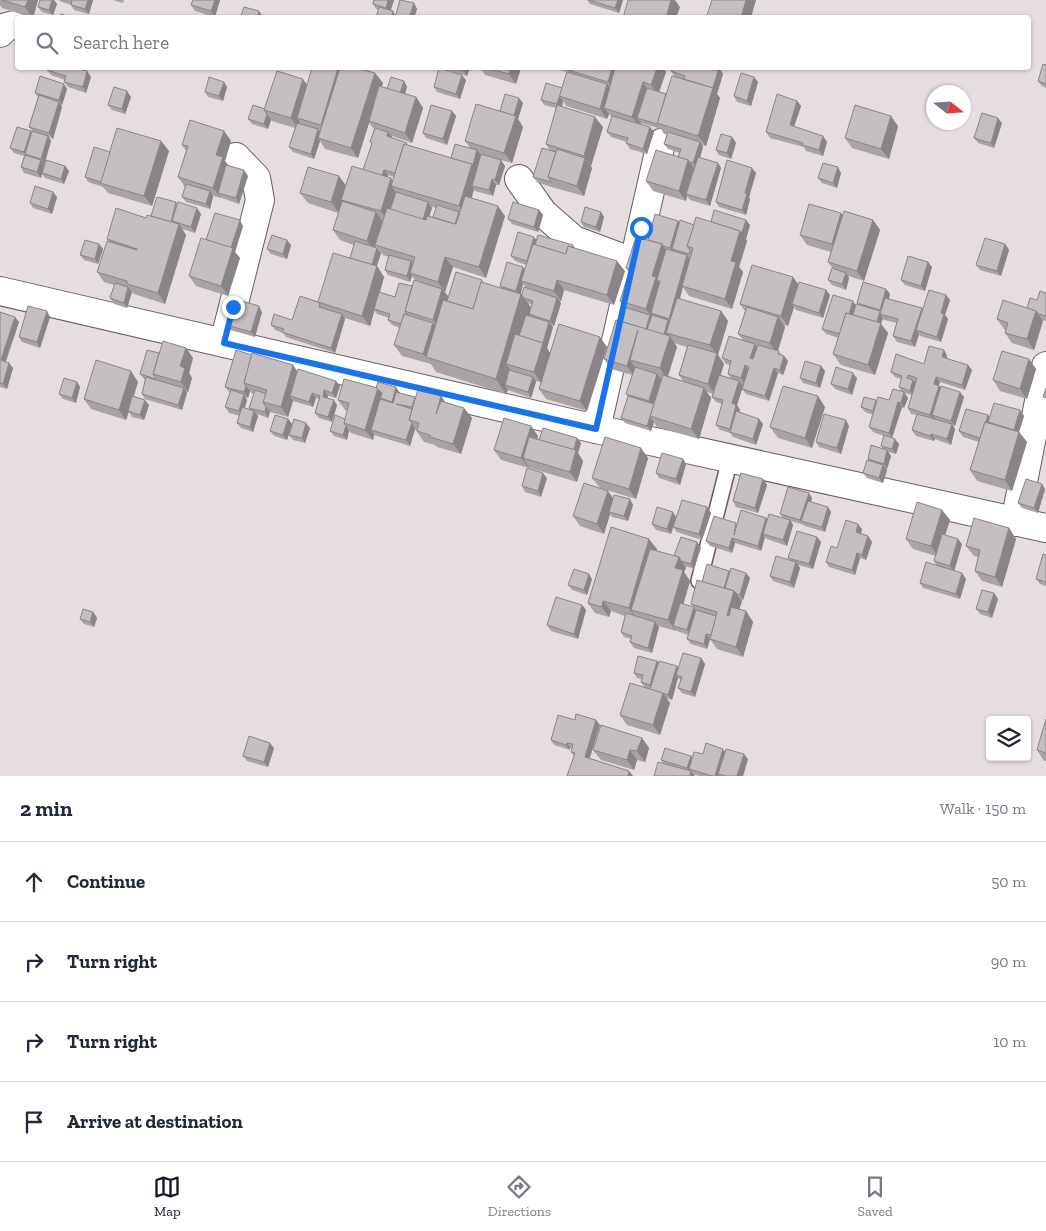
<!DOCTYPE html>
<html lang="en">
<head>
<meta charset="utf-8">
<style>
	body { margin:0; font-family:"Zilla Slab",serif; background:#f6f6f7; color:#1f2937 }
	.controls { position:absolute; right:15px; bottom:15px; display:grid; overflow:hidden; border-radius:5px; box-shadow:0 1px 4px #0004 }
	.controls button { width:45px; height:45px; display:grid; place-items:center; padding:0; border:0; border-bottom:1px solid #e0e1e3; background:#fff; color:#1f2937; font:25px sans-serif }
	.compass { position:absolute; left:926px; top:85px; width:45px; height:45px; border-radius:50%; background:#fff; box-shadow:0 1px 4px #0004; rotate:107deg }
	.stop { position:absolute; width:15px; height:15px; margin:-11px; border:4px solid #1a73e8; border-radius:50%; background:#fff }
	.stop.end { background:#1a73e8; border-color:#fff; box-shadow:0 1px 5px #0008 }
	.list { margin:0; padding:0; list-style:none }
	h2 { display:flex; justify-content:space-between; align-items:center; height:65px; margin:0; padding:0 20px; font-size:21px }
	h2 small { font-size:16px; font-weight:400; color:#747a83 }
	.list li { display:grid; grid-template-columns:32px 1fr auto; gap:15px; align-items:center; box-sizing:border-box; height:80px; padding:0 20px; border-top:1px solid #e0e1e3 }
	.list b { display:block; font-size:19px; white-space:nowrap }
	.list em { font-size:16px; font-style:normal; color:#747a83 }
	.icon { flex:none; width:28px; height:28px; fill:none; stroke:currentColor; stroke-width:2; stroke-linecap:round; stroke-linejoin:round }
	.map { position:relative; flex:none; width:1046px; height:776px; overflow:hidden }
	.search { position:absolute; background:#fff; box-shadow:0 1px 4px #0004; left:15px; right:15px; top:15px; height:55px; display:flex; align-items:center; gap:12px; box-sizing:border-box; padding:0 18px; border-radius:5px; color:#747a83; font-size:19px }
	.sheet { height:385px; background:#fff }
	nav { display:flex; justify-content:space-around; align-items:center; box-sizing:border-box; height:70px; border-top:1px solid #e0e1e3; background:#fff; font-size:14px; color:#747a83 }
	nav a { display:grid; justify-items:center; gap:2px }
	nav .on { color:#111827 }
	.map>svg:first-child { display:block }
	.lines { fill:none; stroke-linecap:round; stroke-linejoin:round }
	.service-casing { stroke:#645e62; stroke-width:18 }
	.minor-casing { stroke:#645e62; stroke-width:30 }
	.tertiary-casing { stroke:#645e62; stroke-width:30 }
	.service { stroke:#fff; stroke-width:15 }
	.minor { stroke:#fff; stroke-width:28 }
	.tertiary { stroke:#fff; stroke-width:28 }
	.wall { fill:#a9a3a6; fill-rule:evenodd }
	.shaded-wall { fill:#898487 }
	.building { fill:#c4bdc1; stroke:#898487 }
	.route { stroke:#1a73e8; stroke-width:6 }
</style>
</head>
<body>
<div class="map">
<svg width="1046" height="776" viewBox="0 0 1046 776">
	<rect width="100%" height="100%" fill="#e5dde2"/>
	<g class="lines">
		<defs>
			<path id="service" d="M 699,581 L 730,459"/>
			<g id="minor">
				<path d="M 0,33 L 6,27 L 18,24"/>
				<path d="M 519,179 L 543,213 L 574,240 L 633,262"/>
				<path d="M 224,343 L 260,200 L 256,178 L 236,157"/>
				<path d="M 596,429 L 661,143"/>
				<path d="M 1015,522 L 1046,366"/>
			</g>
			<path id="tertiary" d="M 0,291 L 596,429 L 1046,528"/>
		</defs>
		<use href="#service" class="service-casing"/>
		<use href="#minor" class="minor-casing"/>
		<use href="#tertiary" class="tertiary-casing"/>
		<use href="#service" class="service"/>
		<use href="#minor" class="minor"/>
		<use href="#tertiary" class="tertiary"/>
	</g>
	<g class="wall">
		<path d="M 0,0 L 38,0 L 33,18 L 2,8 L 0,5 Z"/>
		<path d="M 40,0 L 54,0 L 57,4 L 53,15 L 42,12 L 38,7 Z"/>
		<path d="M 59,0 L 93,0 L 89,14 L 74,10 L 71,5 L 60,1 Z"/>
		<path d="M 113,0 L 124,0 L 123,3 Z"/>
		<path d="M 193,0 L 220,0 L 215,17 L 195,11 L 191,5 Z"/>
		<path d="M 374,0 L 394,0 L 390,11 L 396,16 L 414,3 L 417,9 L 414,18 L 376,18 L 379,10 L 376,9 L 373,4 Z"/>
		<path d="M 587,0 L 623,0 L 619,13 L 590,4 Z"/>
		<path d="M 1046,65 L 1046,88 L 1042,86 L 1038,81 Z"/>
		<path d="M 444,68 L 470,68 L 467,76 L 445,69 Z"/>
		<path d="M 480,68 L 521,68 L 516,84 L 485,75 Z"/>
		<path d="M 553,68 L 663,68 L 666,72 L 659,92 L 666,94 L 674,76 L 671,71 L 721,71 L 723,74 L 717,94 L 720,98 L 706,146 L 702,145 L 703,147 L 700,158 L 718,163 L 721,168 L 710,206 L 690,200 L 687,196 L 686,201 L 653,191 L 646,181 L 678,157 L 680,153 L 668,149 L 664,144 L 667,134 L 664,134 L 661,129 L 641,123 L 640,124 L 654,132 L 647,154 L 630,149 L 626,143 L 627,142 L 611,137 L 607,132 L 612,118 L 609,114 L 607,119 L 566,106 L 563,101 L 562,107 L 603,127 L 591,166 L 592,168 L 584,196 L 555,188 L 555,187 L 554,188 L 537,182 L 533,177 L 550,151 L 546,144 L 556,108 L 544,105 L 541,100 L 562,88 L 567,72 Z"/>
		<path d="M 47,70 L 87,71 L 91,77 L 86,93 L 68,87 L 64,82 L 65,80 L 51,75 Z"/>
		<path d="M 375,73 L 383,83 L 381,87 L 387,89 L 404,81 L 407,87 L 405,94 L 416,97 L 423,108 L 412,143 L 392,136 L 392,138 L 408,145 L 451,158 L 470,148 L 465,141 L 500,111 L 523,103 L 518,119 L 523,127 L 512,163 L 479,154 L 481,155 L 505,166 L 499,185 L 496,185 L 493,196 L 475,191 L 474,189 L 472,198 L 505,216 L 486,278 L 453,267 L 445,292 L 449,297 L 482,280 L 484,283 L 501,288 L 500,286 L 525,270 L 526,265 L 515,261 L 511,256 L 536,240 L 573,245 L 575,248 L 625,271 L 614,305 L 564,290 L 561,301 L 559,301 L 561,303 L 554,326 L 552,325 L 553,327 L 547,348 L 550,353 L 607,347 L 587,411 L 546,399 L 539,389 L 541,382 L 535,381 L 536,382 L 531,398 L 508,390 L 506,394 L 436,372 L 431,364 L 402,356 L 394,345 L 400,328 L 392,325 L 388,320 L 389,318 L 377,314 L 374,310 L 370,326 L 345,318 L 345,319 L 335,353 L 286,337 L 283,333 L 275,330 L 271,325 L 292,320 L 318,302 L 350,258 L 354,245 L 340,240 L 333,230 L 338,213 L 308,203 L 300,193 L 346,186 L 363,170 L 372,144 L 370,142 L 374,129 L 369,123 L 358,158 L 325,149 L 320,141 L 314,159 L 293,152 L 289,147 L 295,128 L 272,121 L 271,120 L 268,129 L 252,124 L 248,119 L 307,84 ZM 388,175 L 394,177 L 393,181 L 387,177 ZM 430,206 L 436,208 L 433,217 L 429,216 L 432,208 ZM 376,246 L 383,255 L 389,257 L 385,270 L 388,275 L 410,282 L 412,276 L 415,280 L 412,286 L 395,297 L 380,292 L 384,277 L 377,266 L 381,253 L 375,247 ZM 523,284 L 526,287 L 521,294 L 520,294 ZM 528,303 L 532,305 L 531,308 Z"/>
		<path d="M 754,77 L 758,82 L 751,106 L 737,102 L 734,96 Z"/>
		<path d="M 466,80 L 460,99 L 437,92 L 434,87 Z"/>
		<path d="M 224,82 L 227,87 L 223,101 L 208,97 L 205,92 Z"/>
		<path d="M 67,89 L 62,105 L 61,105 L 62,107 L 53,139 L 49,137 L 51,141 L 46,160 L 65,166 L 69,171 L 64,184 L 45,178 L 42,174 L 41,178 L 24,173 L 21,167 L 24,156 L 14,153 L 10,148 L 32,132 L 32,131 L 29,127 L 38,97 L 35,93 Z"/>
		<path d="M 131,97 L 125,114 L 112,110 L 108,105 Z"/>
		<path d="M 797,101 L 801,106 L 794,126 L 827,142 L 823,156 L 806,151 L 804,147 L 770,138 L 766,132 Z"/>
		<path d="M 452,111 L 456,116 L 447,145 L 426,138 L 423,133 Z"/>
		<path d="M 1002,123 L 994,148 L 978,143 L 974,138 Z"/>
		<path d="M 898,126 L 889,159 L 852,148 L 845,138 Z"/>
		<path d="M 224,131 L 231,141 L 225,161 L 229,166 L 248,176 L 239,204 L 222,198 L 221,197 L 221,198 L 213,196 L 210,209 L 186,202 L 182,197 L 185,187 L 178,177 L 186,151 L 182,145 Z"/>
		<path d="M 732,137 L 736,143 L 731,159 L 719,155 L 716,150 Z"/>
		<path d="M 161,141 L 169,151 L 152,206 L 108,193 L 103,187 L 88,182 L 85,177 L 110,152 Z"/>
		<path d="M 756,173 L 749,197 L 750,199 L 746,215 L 719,207 L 716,202 Z"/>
		<path d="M 841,173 L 837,188 L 822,183 L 818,178 Z"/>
		<path d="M 57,197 L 52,214 L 33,208 L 30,203 Z"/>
		<path d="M 176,202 L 177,204 L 201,214 L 195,233 L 182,229 L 186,235 L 165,304 L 134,294 L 130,290 L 132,292 L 127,308 L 114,304 L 110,298 L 114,285 L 104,282 L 97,272 L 108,242 L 107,239 Z"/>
		<path d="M 539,210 L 543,215 L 538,232 L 512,224 L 508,219 Z"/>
		<path d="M 601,212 L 604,217 L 600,232 L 584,227 L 581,222 Z"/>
		<path d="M 843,215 L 873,220 L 880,230 L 864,281 L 848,276 L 849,278 L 846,290 L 832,285 L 828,280 L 833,269 L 828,262 L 831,252 L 807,245 L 800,235 Z"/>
		<path d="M 678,221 L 679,223 L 694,225 L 711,222 L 750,225 L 746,239 L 747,241 L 739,267 L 743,272 L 732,309 L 689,296 L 683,287 L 680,299 L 721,311 L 728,321 L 718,355 L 724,364 L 720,375 L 731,378 L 728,374 L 730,365 L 726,364 L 722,358 L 743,340 L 738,334 L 745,311 L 740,304 L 793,277 L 798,285 L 826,290 L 830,295 L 823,318 L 796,310 L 794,307 L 788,326 L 784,325 L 785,327 L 778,351 L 782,355 L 784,356 L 788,361 L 783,375 L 778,373 L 769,401 L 746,394 L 742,389 L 737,405 L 740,410 L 739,413 L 759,419 L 763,424 L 756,445 L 733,437 L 730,433 L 720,430 L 716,425 L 722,404 L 716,402 L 712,397 L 713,394 L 707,392 L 711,398 L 699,439 L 657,427 L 654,422 L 651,431 L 625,423 L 621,418 L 628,396 L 626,394 L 632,375 L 611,369 L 604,359 L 620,321 L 624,307 L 620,301 L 629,272 L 626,268 L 648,240 ZM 674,343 L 687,347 L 679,375 L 683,381 L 668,376 L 677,347 Z"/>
		<path d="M 243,226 L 235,252 L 240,258 L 228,296 L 196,286 L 189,276 L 206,240 Z"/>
		<path d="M 99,244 L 103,249 L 98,264 L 84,260 L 80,255 Z"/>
		<path d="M 1005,244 L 1009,250 L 1001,276 L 980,270 L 976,265 Z"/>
		<path d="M 291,245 L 287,259 L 271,254 L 267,249 Z"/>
		<path d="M 928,262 L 932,267 L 925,291 L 905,285 L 901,280 Z"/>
		<path d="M 886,289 L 890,294 L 889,299 L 922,308 L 923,309 L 946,295 L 950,300 L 945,315 L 948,319 L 941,342 L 920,336 L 919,334 L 915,347 L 897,342 L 893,336 L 897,323 L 884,320 L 883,318 L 881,324 L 888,333 L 875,375 L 841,365 L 833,354 L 839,338 L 826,334 L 822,329 L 858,305 L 857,303 Z"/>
		<path d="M 1046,293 L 1046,321 L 1042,320 L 1043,321 L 1034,350 L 1012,343 L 1005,333 L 1006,330 L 1004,329 L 997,319 L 1027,308 L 1037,300 Z"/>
		<path d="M 0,312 L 19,322 L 6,362 L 13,368 L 7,389 L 0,387 Z"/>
		<path d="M 262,312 L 255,337 L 230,330 L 227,325 Z"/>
		<path d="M 50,317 L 40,348 L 22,342 L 19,337 Z"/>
		<path d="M 186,348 L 193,358 L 189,373 L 192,378 L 188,392 L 186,392 L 187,393 L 182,410 L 145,399 L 142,394 L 145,380 L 144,379 L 140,374 L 159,353 Z"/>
		<path d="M 944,350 L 947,356 L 947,358 L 972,370 L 965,390 L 940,382 L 939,385 L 941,388 L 960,392 L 964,397 L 955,426 L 953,425 L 955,429 L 951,445 L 935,439 L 934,441 L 916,436 L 912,430 L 917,415 L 911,414 L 908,408 L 912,395 L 904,393 L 908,398 L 904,408 L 902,407 L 892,438 L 899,444 L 896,454 L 888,452 L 891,456 L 887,469 L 886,468 L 887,470 L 883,483 L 867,478 L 863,473 L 869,461 L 868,459 L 883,449 L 881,446 L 884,436 L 873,432 L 869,427 L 873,415 L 865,412 L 861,407 L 876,400 L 877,402 L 889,400 L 902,392 L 899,387 L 901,379 L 895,377 L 891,372 L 924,364 Z"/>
		<path d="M 1029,359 L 1036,369 L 1027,399 L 1000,391 L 993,380 Z"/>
		<path d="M 821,366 L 825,371 L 820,388 L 803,383 L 800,378 Z"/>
		<path d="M 297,371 L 340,386 L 336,398 L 328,396 L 327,398 L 337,405 L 332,422 L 319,418 L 315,413 L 319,399 L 316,398 L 313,407 L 293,401 L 288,417 L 270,412 L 268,418 L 257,414 L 258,416 L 253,432 L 241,428 L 237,423 L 240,416 L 229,413 L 225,407 L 230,393 L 229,392 L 225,387 ZM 250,391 L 251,393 L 254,394 L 249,408 L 251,410 L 245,408 L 247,400 L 245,397 L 248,398 Z"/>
		<path d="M 857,378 L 852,395 L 835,389 L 831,384 Z"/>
		<path d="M 77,382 L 80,387 L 76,403 L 63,399 L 59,394 Z"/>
		<path d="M 138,382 L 134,396 L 149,405 L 144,420 L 132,417 L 129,412 L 126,420 L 91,409 L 84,399 Z"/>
		<path d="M 376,388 L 400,393 L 415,397 L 441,396 L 445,402 L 472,418 L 461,454 L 437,447 L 435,445 L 424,442 L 415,429 L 410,446 L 374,435 L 373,440 L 351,433 L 349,431 L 347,440 L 334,436 L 330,431 L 345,419 L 347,411 L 345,410 L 338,400 Z"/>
		<path d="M 825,407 L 812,448 L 778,438 L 770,427 Z"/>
		<path d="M 1020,410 L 1024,416 L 1019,432 L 1027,442 L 1012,491 L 977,481 L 970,470 L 979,442 L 963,437 L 959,431 L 988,415 L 990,418 Z"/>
		<path d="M 288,419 L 292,424 L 287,440 L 274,436 L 270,431 Z"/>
		<path d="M 849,426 L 841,454 L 819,447 L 816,442 Z"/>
		<path d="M 310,428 L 305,443 L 293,440 L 289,435 Z"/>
		<path d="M 538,436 L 537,439 L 539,440 L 577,438 L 581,443 L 578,453 L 583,461 L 577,482 L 530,468 L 529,467 L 529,468 L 501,460 L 494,450 Z"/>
		<path d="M 648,458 L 636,499 L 600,488 L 592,478 Z"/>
		<path d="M 683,459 L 686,464 L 680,485 L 659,478 L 656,473 Z"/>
		<path d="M 547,478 L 541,497 L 525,492 L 522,486 Z"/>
		<path d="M 763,479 L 767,485 L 758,513 L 736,507 L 733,501 Z"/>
		<path d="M 1045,489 L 1038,513 L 1022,508 L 1018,503 Z"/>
		<path d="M 809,493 L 812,498 L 811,502 L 828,507 L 831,512 L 825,532 L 805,526 L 804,525 L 791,521 L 793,525 L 787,546 L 767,539 L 765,537 L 761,551 L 735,543 L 732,553 L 710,546 L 706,541 L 737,524 L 766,518 L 767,520 L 783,518 L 780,514 Z"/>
		<path d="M 613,498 L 633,505 L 628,521 L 612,517 L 610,514 L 604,534 L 580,526 L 573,516 Z"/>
		<path d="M 707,507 L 711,513 L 702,540 L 677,532 L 673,527 L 671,534 L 656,530 L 652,524 Z"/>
		<path d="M 942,510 L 950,520 L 945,535 L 962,544 L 954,571 L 966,579 L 960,599 L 923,588 L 920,583 L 937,566 L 934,561 L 936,556 L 913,549 L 906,539 Z"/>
		<path d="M 1009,528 L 1016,539 L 1002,587 L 982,581 L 975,571 L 978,557 L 974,556 L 966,546 Z"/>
		<path d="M 862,529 L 861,534 L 868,536 L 872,542 L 866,560 L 860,558 L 855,575 L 829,567 L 826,562 L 837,548 Z"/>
		<path d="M 817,537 L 821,542 L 813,569 L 798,565 L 800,568 L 794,588 L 773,581 L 770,576 L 790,560 L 788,558 Z"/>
		<path d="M 701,547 L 694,569 L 685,566 L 686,568 L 684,572 L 690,581 L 683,604 L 693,607 L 691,604 L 702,582 L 730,572 L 746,573 L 750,578 L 743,600 L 740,600 L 742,601 L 739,609 L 746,611 L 753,622 L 743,657 L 717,649 L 710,639 L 707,649 L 691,644 L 687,639 L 688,635 L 677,631 L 676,630 L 676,631 L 658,626 L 659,627 L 652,653 L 634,648 L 630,642 L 631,639 L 624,637 L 621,632 L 625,616 L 611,611 L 609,617 L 595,613 L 588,603 L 657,549 L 656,551 L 674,556 Z"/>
		<path d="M 1046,555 L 1046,586 L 1040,584 L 1036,579 Z"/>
		<path d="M 592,579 L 587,595 L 572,590 L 568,585 Z"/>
		<path d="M 994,593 L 998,599 L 992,618 L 980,614 L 976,609 Z"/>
		<path d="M 582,605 L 586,610 L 578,639 L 551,631 L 547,625 Z"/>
		<path d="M 93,612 L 97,618 L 94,627 L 84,624 L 80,619 Z"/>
		<path d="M 701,658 L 705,664 L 695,697 L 682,693 L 678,688 L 681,680 L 678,678 L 672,700 L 666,698 L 670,703 L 660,735 L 627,725 L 620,715 L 644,687 L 641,682 L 642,679 L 637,678 L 634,673 L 658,663 L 677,666 L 678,668 Z"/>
		<path d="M 1046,719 L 1046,761 L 1044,761 L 1037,750 Z"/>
		<path d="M 575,720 L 600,725 L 590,758 L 629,771 L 633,776 L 567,776 L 574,756 L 571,752 L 572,748 L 570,748 L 570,750 L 554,745 L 551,740 Z"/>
		<path d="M 642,738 L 649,748 L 645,762 L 637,760 L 634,770 L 601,760 L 593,750 Z"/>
		<path d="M 274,748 L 268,767 L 247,761 L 243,756 Z"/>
		<path d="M 725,751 L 748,759 L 743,776 L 699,776 L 693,774 L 695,776 L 663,763 L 661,760 L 691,756 L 693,758 L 703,754 Z"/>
	</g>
	<g class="shaded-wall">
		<path d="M 28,0 L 38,0 L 33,18 L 25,7 Z"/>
		<path d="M 52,0 L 54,0 L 57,4 L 53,15 L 49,10 Z"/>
		<path d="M 88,0 L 93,0 L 89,14 L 85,9 Z"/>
		<path d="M 215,0 L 220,0 L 215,17 L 211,11 Z"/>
		<path d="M 388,0 L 394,0 L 390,13 L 386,8 Z"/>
		<path d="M 618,0 L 623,0 L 619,13 L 615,8 Z"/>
		<path d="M 671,0 L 675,0 L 680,7 L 676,18 L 666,18 Z"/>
		<path d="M 746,0 L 756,0 L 751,18 L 741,18 Z"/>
		<path d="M 414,3 L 417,9 L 414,18 L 409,18 Z"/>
		<path d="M 259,11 L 263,17 L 263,18 L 258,18 Z"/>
		<path d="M 393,11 L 396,17 L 396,18 L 391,18 Z"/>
		<path d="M 338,68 L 348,68 L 328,135 L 321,125 Z"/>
		<path d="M 465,68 L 470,68 L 467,76 L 464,71 Z"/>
		<path d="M 510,68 L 521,68 L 516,84 L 509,74 Z"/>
		<path d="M 612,68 L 623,68 L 615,92 L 608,82 Z"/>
		<path d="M 657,68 L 663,68 L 666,72 L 658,95 L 651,85 Z"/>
		<path d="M 717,68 L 722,68 L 721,71 L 723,74 L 717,94 L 720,98 L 706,146 L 698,136 Z"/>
		<path d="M 87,71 L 91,77 L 86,93 L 83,87 Z"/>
		<path d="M 375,73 L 383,83 L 370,122 L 369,121 L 369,123 L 358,158 L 351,148 Z"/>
		<path d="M 462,75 L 466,80 L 460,99 L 456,94 Z"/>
		<path d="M 754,77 L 758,82 L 751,106 L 747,101 Z"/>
		<path d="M 303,79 L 310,89 L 297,118 L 300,122 L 298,129 L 291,118 Z"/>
		<path d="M 404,81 L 407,87 L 403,100 L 400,95 Z"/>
		<path d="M 224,82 L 227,87 L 223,101 L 219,96 Z"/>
		<path d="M 643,82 L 650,93 L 637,118 L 641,123 L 640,127 L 632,117 Z"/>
		<path d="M 64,84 L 67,89 L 62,105 L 59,100 Z"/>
		<path d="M 607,84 L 615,94 L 604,108 L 609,114 L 607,119 L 600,109 Z"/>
		<path d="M 127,91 L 131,97 L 125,114 L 122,109 Z"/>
		<path d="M 559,96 L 563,101 L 561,109 L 557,104 Z"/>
		<path d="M 416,97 L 423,108 L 412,143 L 405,133 Z"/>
		<path d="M 519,98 L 523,103 L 518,119 L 523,127 L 512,163 L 504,153 L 513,118 Z"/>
		<path d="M 797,101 L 801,106 L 793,130 L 790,125 Z"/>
		<path d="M 59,102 L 62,107 L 53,139 L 49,133 Z"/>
		<path d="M 452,111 L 456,116 L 447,145 L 443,139 Z"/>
		<path d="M 267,114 L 271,120 L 268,129 L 264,124 Z"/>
		<path d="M 891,116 L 898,126 L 889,159 L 881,149 Z"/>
		<path d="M 595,117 L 603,127 L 591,166 L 584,156 Z"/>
		<path d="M 998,118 L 1002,123 L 994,148 L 991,143 Z"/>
		<path d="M 650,127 L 654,132 L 647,154 L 643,149 Z"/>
		<path d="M 318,129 L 322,135 L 318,138 L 320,141 L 314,159 L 311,154 Z"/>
		<path d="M 31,131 L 34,136 L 25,154 L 28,157 L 24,152 Z"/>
		<path d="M 224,131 L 231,141 L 225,161 L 230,168 L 218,193 L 221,197 L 221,198 L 213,188 L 216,155 Z"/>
		<path d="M 388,132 L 392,137 L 390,142 L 387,136 Z"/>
		<path d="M 48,136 L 51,141 L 44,164 L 41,159 Z"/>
		<path d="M 823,136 L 827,142 L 823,156 L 819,150 Z"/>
		<path d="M 732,137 L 736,143 L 731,159 L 727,153 Z"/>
		<path d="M 161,141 L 169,151 L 152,206 L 144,196 Z"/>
		<path d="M 700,142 L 703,147 L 697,168 L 693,163 Z"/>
		<path d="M 477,150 L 481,155 L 472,186 L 474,189 L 466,216 L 459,206 L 472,164 Z"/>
		<path d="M 585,158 L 592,168 L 584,196 L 577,186 Z"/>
		<path d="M 41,160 L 44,165 L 41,178 L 37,172 Z"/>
		<path d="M 501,160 L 505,166 L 499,185 L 495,180 Z"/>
		<path d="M 688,160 L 695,170 L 686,194 L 687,196 L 686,201 L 679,191 Z"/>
		<path d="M 718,163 L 721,168 L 710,206 L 706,200 Z"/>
		<path d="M 65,166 L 69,171 L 64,184 L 61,179 Z"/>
		<path d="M 838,167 L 841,173 L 837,188 L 833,183 Z"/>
		<path d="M 752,168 L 756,173 L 749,197 L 750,199 L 746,215 L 742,210 L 745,193 Z"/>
		<path d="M 244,170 L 248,176 L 239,204 L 236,198 Z"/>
		<path d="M 384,170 L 388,175 L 385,184 L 381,179 Z"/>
		<path d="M 339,176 L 347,187 L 341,200 L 342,201 L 339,213 L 331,202 Z"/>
		<path d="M 391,178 L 398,188 L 391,186 L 397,194 L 388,222 L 381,211 Z"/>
		<path d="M 492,179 L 496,185 L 493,196 L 489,190 Z"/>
		<path d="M 210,191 L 213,197 L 210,209 L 206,204 Z"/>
		<path d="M 53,192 L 57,197 L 52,214 L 48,209 Z"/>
		<path d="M 428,202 L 432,208 L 426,228 L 422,222 Z"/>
		<path d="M 498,206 L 505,216 L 486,278 L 479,267 Z"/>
		<path d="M 197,208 L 201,214 L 195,233 L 191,227 Z"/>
		<path d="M 539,210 L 543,215 L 538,232 L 534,227 Z"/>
		<path d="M 376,212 L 383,222 L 374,251 L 367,241 Z"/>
		<path d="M 459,212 L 462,217 L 454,227 Z"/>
		<path d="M 601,212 L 604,217 L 600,232 L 596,227 Z"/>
		<path d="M 841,213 L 848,223 L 839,255 L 832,244 Z"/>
		<path d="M 240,220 L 243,226 L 235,252 L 240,258 L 228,296 L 221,286 L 230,250 Z"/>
		<path d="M 746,220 L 750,225 L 746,239 L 747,241 L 739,267 L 743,272 L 732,309 L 725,299 L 731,261 L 740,231 Z"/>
		<path d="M 873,220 L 880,230 L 864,281 L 857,271 Z"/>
		<path d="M 678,221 L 682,227 L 672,249 L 674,252 L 674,253 L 670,248 Z"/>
		<path d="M 179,224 L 186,235 L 165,304 L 158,293 Z"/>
		<path d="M 534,237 L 538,242 L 527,261 Z"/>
		<path d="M 287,240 L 291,245 L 287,259 L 283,254 Z"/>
		<path d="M 99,244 L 103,249 L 98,264 L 95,259 Z"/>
		<path d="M 662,244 L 669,255 L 658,281 L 663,288 L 651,313 L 654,317 L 653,319 L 646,309 L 652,276 Z"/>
		<path d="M 1005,244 L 1009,250 L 1001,276 L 997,271 Z"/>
		<path d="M 377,248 L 381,253 L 375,271 L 372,265 Z"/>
		<path d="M 687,255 L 690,260 L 673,324 L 669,319 Z"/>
		<path d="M 445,257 L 453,267 L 445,292 L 438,282 Z"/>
		<path d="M 411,261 L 415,267 L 410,273 L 412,276 L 410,282 L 407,276 Z"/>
		<path d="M 617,261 L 625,271 L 614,305 L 607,295 Z"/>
		<path d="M 928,262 L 932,267 L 925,291 L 921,286 Z"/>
		<path d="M 377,266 L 384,277 L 370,326 L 362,316 Z"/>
		<path d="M 523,267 L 527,272 L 521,281 L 523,284 L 520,297 L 516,291 Z"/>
		<path d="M 846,273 L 849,278 L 846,290 L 842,284 Z"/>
		<path d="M 793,277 L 800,287 L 792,304 L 794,307 L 788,326 L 781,316 Z"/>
		<path d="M 557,280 L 564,290 L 561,301 L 554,291 Z"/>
		<path d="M 128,287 L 132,292 L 127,308 L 124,303 Z"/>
		<path d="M 442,289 L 450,299 L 441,330 L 433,320 Z"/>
		<path d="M 886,289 L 890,294 L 884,315 L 880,310 Z"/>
		<path d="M 826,290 L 830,295 L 823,318 L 819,313 Z"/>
		<path d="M 521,294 L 532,309 L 523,340 L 506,364 L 513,373 L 505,385 L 508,390 L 506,394 L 496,379 Z"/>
		<path d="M 946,295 L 950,300 L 945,315 L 948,319 L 941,342 L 937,337 L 941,313 Z"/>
		<path d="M 557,298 L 561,303 L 554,326 L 550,321 Z"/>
		<path d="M 853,301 L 856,306 L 846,340 L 842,335 Z"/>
		<path d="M 259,306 L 262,312 L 255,337 L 251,332 Z"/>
		<path d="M 922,308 L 925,313 L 916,330 L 919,334 L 915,347 L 911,341 Z"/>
		<path d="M 47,311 L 50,317 L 40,348 L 37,342 Z"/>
		<path d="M 721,311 L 728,321 L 718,355 L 724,364 L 715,394 L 708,384 L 716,354 L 710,345 Z"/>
		<path d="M 880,311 L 882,315 L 880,314 L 883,318 L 881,324 L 888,333 L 875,375 L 868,365 L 876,325 Z"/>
		<path d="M 1036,311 L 1043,321 L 1034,350 L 1027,339 Z"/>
		<path d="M 342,314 L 345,319 L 335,353 L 331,348 Z"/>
		<path d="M 650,315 L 654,320 L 645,332 Z"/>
		<path d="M 15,317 L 19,322 L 4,365 L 1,360 Z"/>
		<path d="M 778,317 L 785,327 L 777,354 L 770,343 Z"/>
		<path d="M 668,320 L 672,325 L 666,333 L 669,336 L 663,337 Z"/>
		<path d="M 549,322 L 553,327 L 547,348 L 550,353 L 541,383 L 534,372 Z"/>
		<path d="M 433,323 L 440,333 L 426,357 L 423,354 Z"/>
		<path d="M 638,330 L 630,360 L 636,369 L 634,376 L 627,366 Z"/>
		<path d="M 670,336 L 677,347 L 667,379 L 660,368 Z"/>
		<path d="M 600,337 L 607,347 L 587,411 L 580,401 Z"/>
		<path d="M 755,344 L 758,349 L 754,364 L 750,358 Z"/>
		<path d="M 186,348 L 193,358 L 189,373 L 192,378 L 188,392 L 181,382 L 180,366 Z"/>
		<path d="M 944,350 L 947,356 L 946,362 L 942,357 Z"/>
		<path d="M 784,356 L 788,361 L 783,375 L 780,370 Z"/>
		<path d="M 1029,359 L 1036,369 L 1027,399 L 1020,389 Z"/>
		<path d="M 9,363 L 13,368 L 7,389 L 3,384 Z"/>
		<path d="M 293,365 L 300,375 L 290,396 L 293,401 L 288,417 L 281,407 Z"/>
		<path d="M 745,365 L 748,371 L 744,383 L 741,378 Z"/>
		<path d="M 968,365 L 972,370 L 965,390 L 962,385 Z"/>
		<path d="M 821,366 L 825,371 L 820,388 L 816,383 Z"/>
		<path d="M 774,368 L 778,373 L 769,401 L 765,396 Z"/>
		<path d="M 131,371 L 138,382 L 126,420 L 119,410 Z"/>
		<path d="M 853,373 L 857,378 L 852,395 L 848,389 Z"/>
		<path d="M 657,374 L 661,379 L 653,406 L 649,401 Z"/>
		<path d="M 533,377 L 536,382 L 531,398 L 528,392 Z"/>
		<path d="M 936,377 L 940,382 L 937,389 L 934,384 Z"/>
		<path d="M 913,380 L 917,385 L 914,396 L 910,391 Z"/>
		<path d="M 336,381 L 340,386 L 336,398 L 332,393 Z"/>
		<path d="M 739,381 L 743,386 L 737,405 L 740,410 L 733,434 L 730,429 L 732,403 Z"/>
		<path d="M 77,382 L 80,387 L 76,403 L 72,398 Z"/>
		<path d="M 246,386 L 250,391 L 248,398 L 244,392 Z"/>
		<path d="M 939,386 L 943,391 L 932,415 L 935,418 L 934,421 L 930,415 Z"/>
		<path d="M 396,387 L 400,393 L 396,407 L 392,402 Z"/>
		<path d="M 184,388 L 187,393 L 182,410 L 178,405 Z"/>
		<path d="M 378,388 L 385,399 L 380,398 L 383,403 L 371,430 L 374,435 L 373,440 L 365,430 Z"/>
		<path d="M 704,388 L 711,398 L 699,439 L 691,429 Z"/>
		<path d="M 324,390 L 328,396 L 326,402 L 323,397 Z"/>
		<path d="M 904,392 L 908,398 L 904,408 L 901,403 Z"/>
		<path d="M 960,392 L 964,397 L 955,426 L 951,421 Z"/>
		<path d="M 312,393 L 316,398 L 313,407 L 309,402 Z"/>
		<path d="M 244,394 L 247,400 L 242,417 L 239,411 Z"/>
		<path d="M 441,396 L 448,406 L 436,414 Z"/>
		<path d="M 818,396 L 825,407 L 812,448 L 805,438 Z"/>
		<path d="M 145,400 L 149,405 L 144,420 L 140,415 Z"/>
		<path d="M 334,400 L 337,405 L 332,422 L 328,417 Z"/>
		<path d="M 898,402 L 902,407 L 892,438 L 889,433 Z"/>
		<path d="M 266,407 L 270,412 L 268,418 L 265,412 Z"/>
		<path d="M 464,408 L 472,418 L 461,454 L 453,444 Z"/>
		<path d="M 1020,410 L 1024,416 L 1018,435 L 1014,430 Z"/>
		<path d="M 254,411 L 258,416 L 253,432 L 250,427 Z"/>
		<path d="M 988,415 L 992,421 L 981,438 Z"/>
		<path d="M 650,417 L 654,422 L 651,431 L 647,426 Z"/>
		<path d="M 288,419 L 292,424 L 287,440 L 283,435 Z"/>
		<path d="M 759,419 L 763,424 L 756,445 L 753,439 Z"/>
		<path d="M 846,420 L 849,426 L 841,454 L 837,448 Z"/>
		<path d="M 306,423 L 310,428 L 305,443 L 302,438 Z"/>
		<path d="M 412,423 L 415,429 L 410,446 L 406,440 Z"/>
		<path d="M 952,424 L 955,429 L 951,445 L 947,439 Z"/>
		<path d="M 346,426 L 349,431 L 347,440 L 343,435 Z"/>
		<path d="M 531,426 L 538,436 L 531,461 L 523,458 L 529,467 L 529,468 L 521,458 Z"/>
		<path d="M 1019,432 L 1027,442 L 1012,491 L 1005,480 Z"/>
		<path d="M 931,434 L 935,439 L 934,441 L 930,436 Z"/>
		<path d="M 577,438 L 581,443 L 578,453 L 583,461 L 577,482 L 570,472 L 573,452 Z"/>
		<path d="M 895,439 L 899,444 L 896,454 L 892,449 Z"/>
		<path d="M 641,448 L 648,458 L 636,499 L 629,489 Z"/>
		<path d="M 887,450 L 891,456 L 887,469 L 884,464 Z"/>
		<path d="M 683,459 L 686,464 L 680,485 L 676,479 Z"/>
		<path d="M 883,465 L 887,470 L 883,483 L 879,478 Z"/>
		<path d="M 543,473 L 547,478 L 541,497 L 538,491 Z"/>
		<path d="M 763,479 L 767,485 L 758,513 L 755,508 Z"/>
		<path d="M 1042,484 L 1045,489 L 1038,513 L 1034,508 Z"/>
		<path d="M 608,491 L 615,501 L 609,512 L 610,514 L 604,534 L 597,524 Z"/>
		<path d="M 809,493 L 812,498 L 805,522 L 801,521 L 804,525 L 800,520 Z"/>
		<path d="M 630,499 L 633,505 L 628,521 L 624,516 Z"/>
		<path d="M 707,507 L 711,513 L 702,540 L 699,534 Z"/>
		<path d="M 828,507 L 831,512 L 825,532 L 822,527 Z"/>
		<path d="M 942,510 L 950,520 L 938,557 L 931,546 Z"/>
		<path d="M 673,512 L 676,517 L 671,534 L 667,529 Z"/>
		<path d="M 766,518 L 770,523 L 763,534 L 765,537 L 761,551 L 758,546 Z"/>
		<path d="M 790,520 L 793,525 L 787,546 L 783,540 Z"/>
		<path d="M 858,524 L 862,529 L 860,538 L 856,532 Z"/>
		<path d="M 1009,528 L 1016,539 L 1002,587 L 995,577 Z"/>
		<path d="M 868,536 L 872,542 L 866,560 L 862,555 Z"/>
		<path d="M 817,537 L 821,542 L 813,569 L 809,564 Z"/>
		<path d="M 732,538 L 735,543 L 732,553 L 729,548 Z"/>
		<path d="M 649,539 L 657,549 L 638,612 L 631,610 L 636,617 L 636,619 L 629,608 Z"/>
		<path d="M 958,539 L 962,544 L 954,572 L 950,566 Z"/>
		<path d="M 697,542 L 701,547 L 694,569 L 691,564 Z"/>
		<path d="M 857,553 L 860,558 L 855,575 L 852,570 Z"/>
		<path d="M 679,557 L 686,568 L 684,572 L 690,581 L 677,627 L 673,626 L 676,630 L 676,631 L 668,620 L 675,568 Z"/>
		<path d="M 796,562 L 800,568 L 794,588 L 790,582 Z"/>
		<path d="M 729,571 L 733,576 L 723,591 Z"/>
		<path d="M 746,573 L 750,578 L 743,600 L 740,595 Z"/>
		<path d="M 962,573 L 966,579 L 960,599 L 956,594 Z"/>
		<path d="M 589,574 L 592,579 L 587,595 L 584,590 Z"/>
		<path d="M 734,591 L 742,601 L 734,626 L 727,615 Z"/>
		<path d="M 994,593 L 998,599 L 992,618 L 988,612 Z"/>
		<path d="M 603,601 L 611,611 L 609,617 L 602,607 Z"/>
		<path d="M 582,605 L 586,610 L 578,639 L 574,634 Z"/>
		<path d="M 694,608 L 697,613 L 691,635 L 687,630 Z"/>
		<path d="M 746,611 L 753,622 L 743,657 L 736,647 Z"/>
		<path d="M 93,612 L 97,618 L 94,627 L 90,622 Z"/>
		<path d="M 655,622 L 659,627 L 652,653 L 648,648 Z"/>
		<path d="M 706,634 L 710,639 L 707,649 L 704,644 Z"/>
		<path d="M 701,658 L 705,664 L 695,697 L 691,692 Z"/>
		<path d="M 657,661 L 661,667 L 654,690 L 650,685 Z"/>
		<path d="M 677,666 L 680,671 L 676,675 L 678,678 L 672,700 L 668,695 Z"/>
		<path d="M 663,693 L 670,703 L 660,735 L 653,725 Z"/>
		<path d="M 596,720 L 600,725 L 588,762 L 585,757 Z"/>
		<path d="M 642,738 L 649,748 L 645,762 L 637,751 Z"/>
		<path d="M 270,743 L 274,748 L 268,767 L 264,762 Z"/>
		<path d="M 567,743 L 570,748 L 570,750 L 566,745 Z"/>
		<path d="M 723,749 L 726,754 L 718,774 L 720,776 L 715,776 Z"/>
		<path d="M 630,750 L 637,760 L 634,770 L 627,760 Z"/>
		<path d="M 744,754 L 748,759 L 743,776 L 737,776 Z"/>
		<path d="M 691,756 L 695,761 L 689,769 L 695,776 L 690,776 L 691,773 L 687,768 Z"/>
		<path d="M 629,771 L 633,776 L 628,776 Z"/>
	</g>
	<g class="building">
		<path d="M 2,0 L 28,0 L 25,7 Z"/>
		<path d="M 40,0 L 52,0 L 49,10 L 38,7 Z"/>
		<path d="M 72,0 L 88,0 L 85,9 L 71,5 Z"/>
		<path d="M 193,0 L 215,0 L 211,11 L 191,5 Z"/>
		<path d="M 374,0 L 388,0 L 386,8 L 373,4 Z"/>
		<path d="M 400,0 L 414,3 L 409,18 L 395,18 Z"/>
		<path d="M 589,0 L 618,0 L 615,8 Z"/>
		<path d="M 628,0 L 671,0 L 666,18 L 623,18 Z"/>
		<path d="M 712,0 L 746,0 L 741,18 L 706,18 Z"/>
		<path d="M 244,7 L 259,11 L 258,18 L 240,18 Z"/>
		<path d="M 379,7 L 393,11 L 391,18 L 376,18 Z"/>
		<path d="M 61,14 L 72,18 L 59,18 Z"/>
		<path d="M 1043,64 L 1046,65 L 1046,84 L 1038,81 Z"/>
		<path d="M 48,68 L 75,68 L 87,71 L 83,87 L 64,82 L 66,76 L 47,70 Z"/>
		<path d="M 312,68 L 338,68 L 321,125 L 297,118 Z"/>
		<path d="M 340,68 L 357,68 L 375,73 L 351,148 L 318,138 Z"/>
		<path d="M 439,68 L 462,75 L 456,94 L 434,87 Z"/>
		<path d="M 452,68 L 465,68 L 464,71 Z"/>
		<path d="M 487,68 L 510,68 L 509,74 Z"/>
		<path d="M 568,68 L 612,68 L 608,82 L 568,70 Z"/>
		<path d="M 615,68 L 657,68 L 651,85 L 643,82 L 632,117 L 604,108 Z"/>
		<path d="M 672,68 L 719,68 L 713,88 L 684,79 L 685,76 L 671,71 Z"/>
		<path d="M 277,71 L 303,79 L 291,118 L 264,110 Z"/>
		<path d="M 567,72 L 607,84 L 600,109 L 559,96 Z"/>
		<path d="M 741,73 L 754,77 L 747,101 L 734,96 Z"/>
		<path d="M 40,76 L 64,84 L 59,100 L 35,93 Z"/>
		<path d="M 672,76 L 713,88 L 698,136 L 657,123 Z"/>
		<path d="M 209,77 L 224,82 L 219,96 L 205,92 Z"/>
		<path d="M 391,77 L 404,81 L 400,93 L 387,89 Z"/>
		<path d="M 546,83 L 562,88 L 557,104 L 541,100 Z"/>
		<path d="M 379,86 L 416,97 L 405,133 L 369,121 Z"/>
		<path d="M 114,87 L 127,91 L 122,109 L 108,105 Z"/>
		<path d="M 647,88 L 666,94 L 657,124 L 637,118 Z"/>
		<path d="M 505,94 L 519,98 L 514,116 L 500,111 Z"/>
		<path d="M 777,94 L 797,101 L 790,125 L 823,136 L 819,150 L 802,145 L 803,143 L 766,132 Z"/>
		<path d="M 39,95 L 59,102 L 49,133 L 29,127 Z"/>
		<path d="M 476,104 L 516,116 L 504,153 L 465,141 Z"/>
		<path d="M 253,105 L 265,109 L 264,110 L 267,114 L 264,124 L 248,119 Z"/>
		<path d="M 431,105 L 452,111 L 443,139 L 423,133 Z"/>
		<path d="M 557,105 L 595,117 L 584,156 L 546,144 Z"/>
		<path d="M 855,105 L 891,116 L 881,149 L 845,138 Z"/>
		<path d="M 982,113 L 998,118 L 991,143 L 974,138 Z"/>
		<path d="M 612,116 L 650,127 L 643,149 L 626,143 L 628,138 L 607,132 Z"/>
		<path d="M 190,120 L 224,131 L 216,155 L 223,157 L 213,188 L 178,177 L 188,146 L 182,145 Z"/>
		<path d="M 297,123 L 318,129 L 311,154 L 289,147 Z"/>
		<path d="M 17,127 L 31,131 L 24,152 L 10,148 Z"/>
		<path d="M 117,128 L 161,141 L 144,196 L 100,183 Z"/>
		<path d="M 375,128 L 388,132 L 387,136 L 407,143 L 406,145 L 404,144 L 395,173 L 384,170 L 382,176 L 363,170 L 372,143 L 370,142 Z"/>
		<path d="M 32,131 L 48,136 L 41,159 L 25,154 Z"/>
		<path d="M 668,132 L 700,142 L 693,163 L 689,162 L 688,160 L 678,157 L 681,149 L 664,144 Z"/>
		<path d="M 721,134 L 732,137 L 727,153 L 716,150 Z"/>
		<path d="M 404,144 L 472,164 L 459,206 L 391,186 Z"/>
		<path d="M 455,144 L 477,150 L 473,165 L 472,164 L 451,158 Z"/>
		<path d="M 94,147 L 110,152 L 101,182 L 85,177 Z"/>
		<path d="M 542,148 L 556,152 L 548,177 L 551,181 L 551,182 L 533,177 Z"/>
		<path d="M 557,149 L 585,158 L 577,186 L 548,177 Z"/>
		<path d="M 656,150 L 688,160 L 679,191 L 646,181 Z"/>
		<path d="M 481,154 L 501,160 L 495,180 L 492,179 L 489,190 L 472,186 Z"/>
		<path d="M 25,155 L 41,160 L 37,172 L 21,167 Z"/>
		<path d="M 698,157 L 718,163 L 706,200 L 686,194 Z"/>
		<path d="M 46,160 L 65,166 L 61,179 L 42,173 Z"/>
		<path d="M 727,160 L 752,168 L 745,193 L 747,194 L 742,210 L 716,202 Z"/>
		<path d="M 823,163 L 838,167 L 833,183 L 818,178 Z"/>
		<path d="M 226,165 L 244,170 L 236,198 L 218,193 Z"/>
		<path d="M 352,166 L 391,178 L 381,211 L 341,200 Z"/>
		<path d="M 308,167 L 339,176 L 331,202 L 300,193 Z"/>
		<path d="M 186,184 L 210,191 L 206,204 L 182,197 Z"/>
		<path d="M 35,186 L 53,192 L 48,209 L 30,203 Z"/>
		<path d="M 396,192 L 428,202 L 423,220 L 390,210 Z"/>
		<path d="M 465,196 L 498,206 L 479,267 L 445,257 L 438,282 L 410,273 L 415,257 L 375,245 L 387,208 L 426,220 L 427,216 L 456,224 Z"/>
		<path d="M 157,197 L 176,202 L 171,222 L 151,216 Z"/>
		<path d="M 342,201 L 376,212 L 367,241 L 333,230 Z"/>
		<path d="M 178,202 L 197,208 L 191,227 L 172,221 Z"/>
		<path d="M 513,202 L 539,210 L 534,227 L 508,219 Z"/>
		<path d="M 809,204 L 841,213 L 832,244 L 800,235 Z"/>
		<path d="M 437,205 L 459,212 L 455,224 L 433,217 Z"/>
		<path d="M 585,207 L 601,212 L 596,227 L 581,222 Z"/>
		<path d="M 116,208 L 146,218 L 147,215 L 179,224 L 158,293 L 127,284 L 127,281 L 97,272 L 107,241 L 137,250 L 137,249 L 107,239 Z"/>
		<path d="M 714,210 L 746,220 L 742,233 L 740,231 L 711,222 Z"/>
		<path d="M 844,211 L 873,220 L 857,271 L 828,262 Z"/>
		<path d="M 215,213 L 240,220 L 231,248 L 206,240 Z"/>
		<path d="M 655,214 L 678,221 L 670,248 L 663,246 L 662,244 L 648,240 Z"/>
		<path d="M 696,217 L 740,231 L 731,261 L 736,262 L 725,299 L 682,286 L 693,248 L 687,246 Z"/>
		<path d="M 680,220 L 694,225 L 687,246 L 690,250 L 689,254 L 672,249 Z"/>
		<path d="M 518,232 L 534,237 L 527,261 L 511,256 Z"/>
		<path d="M 272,235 L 287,240 L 283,254 L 267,249 Z"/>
		<path d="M 538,235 L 573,245 L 572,247 L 568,246 L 566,254 L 535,245 Z"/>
		<path d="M 636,237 L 662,244 L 652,276 L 656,277 L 646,309 L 620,301 L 630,269 L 626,268 Z"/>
		<path d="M 201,238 L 233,248 L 221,286 L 189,276 Z"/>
		<path d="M 985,238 L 1005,244 L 997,271 L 976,265 Z"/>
		<path d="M 85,240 L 99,244 L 95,259 L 80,255 Z"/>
		<path d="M 355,241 L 377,248 L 372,265 L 350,258 Z"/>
		<path d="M 533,244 L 566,254 L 568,246 L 617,261 L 607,295 L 557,280 L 554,291 L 521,281 Z"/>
		<path d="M 666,249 L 687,255 L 669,319 L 651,313 L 660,281 L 658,281 L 657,279 Z"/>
		<path d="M 333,253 L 377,266 L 362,316 L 318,302 Z"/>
		<path d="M 389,255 L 411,261 L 407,276 L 385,270 Z"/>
		<path d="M 908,256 L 928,262 L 921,286 L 901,280 Z"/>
		<path d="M 507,262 L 523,267 L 516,291 L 500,286 Z"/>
		<path d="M 752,265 L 793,277 L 781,316 L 740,304 Z"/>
		<path d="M 832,268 L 846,273 L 842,284 L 828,280 Z"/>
		<path d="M 456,272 L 482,280 L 473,309 L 447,301 Z"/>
		<path d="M 414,280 L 442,289 L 433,320 L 405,311 Z"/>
		<path d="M 481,282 L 521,294 L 496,379 L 426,357 L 443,300 L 473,309 Z"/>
		<path d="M 799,282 L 826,290 L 819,313 L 792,304 Z"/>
		<path d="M 863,282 L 886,289 L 880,310 L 857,303 Z"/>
		<path d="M 115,283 L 128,287 L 124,303 L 110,298 Z"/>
		<path d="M 399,283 L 412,286 L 405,311 L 406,313 L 406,315 L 404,314 L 401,324 L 388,320 L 390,314 L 374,309 L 379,292 L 395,297 Z"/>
		<path d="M 524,287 L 557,298 L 550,321 L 529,314 L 533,301 L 524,298 L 521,294 L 521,297 Z"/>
		<path d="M 929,290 L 946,295 L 941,313 L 944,314 L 937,337 L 916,330 Z"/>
		<path d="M 1040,291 L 1046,293 L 1046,313 L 1045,316 L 1039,314 L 1036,311 L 1027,308 L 1030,298 L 1037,300 Z"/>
		<path d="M 833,295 L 853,301 L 849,314 L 846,313 L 840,334 L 822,329 Z"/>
		<path d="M 300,296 L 318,302 L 320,305 L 319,307 L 342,314 L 331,348 L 282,332 L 284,329 L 271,325 L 274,314 L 292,320 Z"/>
		<path d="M 677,298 L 721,311 L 710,345 L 666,333 Z"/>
		<path d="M 885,298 L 922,308 L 911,341 L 893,336 L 898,319 L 880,314 Z"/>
		<path d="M 235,299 L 259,306 L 251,332 L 227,325 Z"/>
		<path d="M 1003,300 L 1036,311 L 1027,339 L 1005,333 L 1008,323 L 997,319 Z"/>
		<path d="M 856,304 L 880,311 L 877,322 L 853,315 Z"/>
		<path d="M 28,306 L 47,311 L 37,342 L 19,337 Z"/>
		<path d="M 624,307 L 650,315 L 646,329 L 620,321 Z"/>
		<path d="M 747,307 L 778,317 L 770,343 L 738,334 Z"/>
		<path d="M 0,312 L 15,317 L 1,360 L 9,363 L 3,384 L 0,383 Z"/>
		<path d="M 846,313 L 881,323 L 868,365 L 833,354 Z"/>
		<path d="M 404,314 L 433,323 L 423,354 L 394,345 Z"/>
		<path d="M 526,315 L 549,322 L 543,343 L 519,336 Z"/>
		<path d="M 652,315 L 668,320 L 664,335 L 647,330 Z"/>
		<path d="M 616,320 L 670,336 L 660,368 L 630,360 L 638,330 L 627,366 L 604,359 Z"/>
		<path d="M 559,324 L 600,337 L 580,401 L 539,389 Z"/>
		<path d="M 515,334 L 543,343 L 534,372 L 506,364 Z"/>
		<path d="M 729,336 L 755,344 L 750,358 L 753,359 L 758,345 L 779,351 L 778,354 L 784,356 L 780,370 L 774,368 L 765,396 L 742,389 L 749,367 L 745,365 L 741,378 L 728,374 L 731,361 L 722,358 Z"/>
		<path d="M 163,341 L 186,348 L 180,366 L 185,368 L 181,382 L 153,374 Z"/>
		<path d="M 688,345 L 717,353 L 708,384 L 679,375 Z"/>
		<path d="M 929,346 L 944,350 L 942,357 L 968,365 L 962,385 L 936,377 L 934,384 L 939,386 L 930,415 L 908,408 L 917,378 L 908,375 L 907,378 L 913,380 L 910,391 L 899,387 L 902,376 L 891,372 L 896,354 L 924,364 Z"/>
		<path d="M 147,350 L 159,353 L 153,374 L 156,378 L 156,379 L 140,374 Z"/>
		<path d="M 236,350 L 252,355 L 244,383 L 246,386 L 244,392 L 225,387 Z"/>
		<path d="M 1002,351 L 1029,359 L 1020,389 L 993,380 Z"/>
		<path d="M 252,353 L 293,365 L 281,407 L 263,402 L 267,390 L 244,383 Z"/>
		<path d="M 96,360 L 131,371 L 119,410 L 84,399 Z"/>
		<path d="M 805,361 L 821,366 L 816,383 L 800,378 Z"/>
		<path d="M 635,367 L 657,374 L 649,401 L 626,394 Z"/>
		<path d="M 836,367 L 853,373 L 848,389 L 831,384 Z"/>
		<path d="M 298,369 L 336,381 L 332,393 L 324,390 L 323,397 L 334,400 L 328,417 L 315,413 L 320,396 L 312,393 L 309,402 L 290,396 Z"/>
		<path d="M 509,370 L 533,377 L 528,392 L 505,385 Z"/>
		<path d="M 663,375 L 704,388 L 691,429 L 650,416 Z"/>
		<path d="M 719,375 L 739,381 L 732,403 L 736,405 L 730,429 L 716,425 L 723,400 L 712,397 Z"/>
		<path d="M 146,377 L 184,388 L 178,405 L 142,394 Z"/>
		<path d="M 64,378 L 77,382 L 72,398 L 59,394 Z"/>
		<path d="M 344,379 L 378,388 L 365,430 L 344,423 L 349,403 L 338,400 Z"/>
		<path d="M 378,382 L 396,387 L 392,402 L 380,398 L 382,393 L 376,388 Z"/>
		<path d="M 783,386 L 818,396 L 805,438 L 770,427 Z"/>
		<path d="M 941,386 L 960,392 L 951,421 L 932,415 Z"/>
		<path d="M 1046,388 L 1046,398 L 1043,397 Z"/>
		<path d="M 418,389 L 441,396 L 436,414 L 441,401 L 464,408 L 453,444 L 430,437 L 430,435 L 417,431 L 419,423 L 409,420 Z"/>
		<path d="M 893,389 L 904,392 L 901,403 L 898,402 L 889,433 L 869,427 L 878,397 L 889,400 Z"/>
		<path d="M 231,390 L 244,394 L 239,411 L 225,407 Z"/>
		<path d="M 255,390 L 266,394 L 263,402 L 266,407 L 265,412 L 249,408 Z"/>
		<path d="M 396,392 L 415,397 L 412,407 L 396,404 L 412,409 L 409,420 L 412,423 L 406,440 L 371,430 L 380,399 L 393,403 Z"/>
		<path d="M 132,396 L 145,400 L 140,415 L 128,411 Z"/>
		<path d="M 628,396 L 654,404 L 647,426 L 621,418 Z"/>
		<path d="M 864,397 L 876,400 L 873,411 L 861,407 Z"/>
		<path d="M 994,403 L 1020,410 L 1014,430 L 988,422 Z"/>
		<path d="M 242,407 L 254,411 L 250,427 L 237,423 Z"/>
		<path d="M 966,409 L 988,415 L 986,422 L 985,422 L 980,438 L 959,431 Z"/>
		<path d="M 736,411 L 759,419 L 753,439 L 730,432 Z"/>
		<path d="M 824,414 L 846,420 L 837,448 L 816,442 Z"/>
		<path d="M 917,414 L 952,424 L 947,439 L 931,434 L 930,436 L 912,430 Z"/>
		<path d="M 275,415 L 288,419 L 283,435 L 270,431 Z"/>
		<path d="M 335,415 L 345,419 L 344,423 L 346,426 L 343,435 L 330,431 Z"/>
		<path d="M 504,418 L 531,426 L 521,458 L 494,450 Z"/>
		<path d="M 294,419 L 306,423 L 302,438 L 289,435 Z"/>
		<path d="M 985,422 L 1019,432 L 1005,480 L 970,470 Z"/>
		<path d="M 543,428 L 577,438 L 574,450 L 539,440 Z"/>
		<path d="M 884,435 L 895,439 L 892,449 L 881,446 Z"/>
		<path d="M 529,437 L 576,450 L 570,472 L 523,458 Z"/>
		<path d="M 605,437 L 641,448 L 629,489 L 592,478 Z"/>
		<path d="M 871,445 L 887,450 L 884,464 L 868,459 Z"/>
		<path d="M 662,453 L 683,459 L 676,479 L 656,473 Z"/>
		<path d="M 867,460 L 883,465 L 879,478 L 863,473 Z"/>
		<path d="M 527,468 L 543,473 L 538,491 L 522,486 Z"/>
		<path d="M 741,473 L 763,479 L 755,508 L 733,501 Z"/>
		<path d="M 1026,479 L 1042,484 L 1034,508 L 1018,503 Z"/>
		<path d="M 584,483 L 608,491 L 597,524 L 573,516 Z"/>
		<path d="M 788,487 L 809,493 L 800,520 L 780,514 Z"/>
		<path d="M 614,495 L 630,499 L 624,516 L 609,512 Z"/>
		<path d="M 682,500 L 707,507 L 699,534 L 673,527 Z"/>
		<path d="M 808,501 L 828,507 L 822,527 L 801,521 Z"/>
		<path d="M 917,502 L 942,510 L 931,546 L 906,539 Z"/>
		<path d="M 657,507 L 673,512 L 667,529 L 652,524 Z"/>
		<path d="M 741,510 L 766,518 L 758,546 L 732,538 L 729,548 L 706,541 L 714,516 L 736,523 L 734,535 Z"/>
		<path d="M 769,514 L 790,520 L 783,540 L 763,534 Z"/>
		<path d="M 974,518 L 1009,528 L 995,577 L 975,571 L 980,550 L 966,546 Z"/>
		<path d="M 846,520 L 858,524 L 856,532 L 868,536 L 862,555 L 857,553 L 852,570 L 826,562 L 831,546 L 837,548 Z"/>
		<path d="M 611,527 L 649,539 L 629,608 L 603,601 L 602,607 L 588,603 Z"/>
		<path d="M 797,531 L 817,537 L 809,564 L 788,558 Z"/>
		<path d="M 942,534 L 958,539 L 950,566 L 934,561 Z"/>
		<path d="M 681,537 L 697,542 L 691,564 L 681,561 L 679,557 L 674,556 Z"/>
		<path d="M 650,549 L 679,557 L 675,568 L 683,570 L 668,620 L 631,610 Z"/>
		<path d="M 1043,554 L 1046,555 L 1046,582 L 1036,579 Z"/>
		<path d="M 776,556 L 796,562 L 790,582 L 770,576 Z"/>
		<path d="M 926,562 L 962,573 L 956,594 L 920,583 Z"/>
		<path d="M 707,564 L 729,571 L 724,588 L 702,582 Z"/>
		<path d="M 731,568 L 746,573 L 740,595 L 737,594 L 734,591 L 725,588 Z"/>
		<path d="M 574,569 L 589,574 L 584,590 L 568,585 Z"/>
		<path d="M 697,580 L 734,591 L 727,615 L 729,616 L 731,607 L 746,611 L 736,647 L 710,639 L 717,612 L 691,604 Z"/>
		<path d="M 982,590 L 994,593 L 988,612 L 976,609 Z"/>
		<path d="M 556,597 L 582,605 L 574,634 L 547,625 Z"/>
		<path d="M 680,603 L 694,607 L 687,630 L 673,626 Z"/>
		<path d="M 83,609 L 93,612 L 90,622 L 80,619 Z"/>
		<path d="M 696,610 L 716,616 L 711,635 L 706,634 L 704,644 L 687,639 Z"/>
		<path d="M 626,613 L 655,622 L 648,648 L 630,642 L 632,636 L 621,632 Z"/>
		<path d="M 683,653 L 701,658 L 691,692 L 678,688 L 682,677 L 676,675 Z"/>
		<path d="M 638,656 L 657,661 L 650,685 L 641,682 L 643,675 L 634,673 Z"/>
		<path d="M 659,661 L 677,666 L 668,695 L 650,689 Z"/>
		<path d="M 630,683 L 663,693 L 653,725 L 620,715 Z"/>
		<path d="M 576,714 L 596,720 L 585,757 L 629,771 L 628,776 L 567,776 L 575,753 L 571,752 L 573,744 L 567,743 L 566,745 L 551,740 L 558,715 L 575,720 Z"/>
		<path d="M 1046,719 L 1046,753 L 1037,750 Z"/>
		<path d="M 601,725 L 642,738 L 637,751 L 630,750 L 627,760 L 593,750 Z"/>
		<path d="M 249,736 L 270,743 L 264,762 L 243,756 Z"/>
		<path d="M 706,743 L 723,749 L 715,776 L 712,776 L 689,769 L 694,752 L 703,754 Z"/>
		<path d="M 665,748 L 691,756 L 687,768 L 661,760 Z"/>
		<path d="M 726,749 L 744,754 L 737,776 L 726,776 L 718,774 Z"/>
		<path d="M 658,762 L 691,771 L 690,776 L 654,776 Z"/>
	</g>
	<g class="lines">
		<path class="route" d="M 233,307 L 224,343 L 596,429 L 641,228"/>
	</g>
</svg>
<div class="controls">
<button><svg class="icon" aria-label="layers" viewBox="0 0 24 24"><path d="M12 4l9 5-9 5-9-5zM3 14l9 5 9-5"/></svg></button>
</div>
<svg class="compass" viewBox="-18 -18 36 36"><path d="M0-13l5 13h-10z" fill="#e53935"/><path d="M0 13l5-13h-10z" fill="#747a83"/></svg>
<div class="stop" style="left:641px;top:228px"></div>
<div class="stop end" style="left:233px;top:307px"></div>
<div class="search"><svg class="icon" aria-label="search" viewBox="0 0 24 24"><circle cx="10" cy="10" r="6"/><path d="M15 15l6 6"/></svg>Search here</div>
</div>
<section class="sheet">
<h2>2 min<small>Walk · 150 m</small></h2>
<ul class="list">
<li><svg class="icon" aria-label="ahead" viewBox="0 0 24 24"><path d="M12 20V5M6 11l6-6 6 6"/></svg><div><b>Continue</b></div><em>50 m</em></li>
<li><svg class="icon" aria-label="right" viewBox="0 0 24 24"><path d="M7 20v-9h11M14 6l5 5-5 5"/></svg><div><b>Turn right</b></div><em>90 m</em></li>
<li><svg class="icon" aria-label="right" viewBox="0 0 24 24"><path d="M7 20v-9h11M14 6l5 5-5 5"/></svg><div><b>Turn right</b></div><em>10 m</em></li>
<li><svg class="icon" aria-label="arrive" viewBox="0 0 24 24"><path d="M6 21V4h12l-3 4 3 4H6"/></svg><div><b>Arrive at destination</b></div></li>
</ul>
</section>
<nav>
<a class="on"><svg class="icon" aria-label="map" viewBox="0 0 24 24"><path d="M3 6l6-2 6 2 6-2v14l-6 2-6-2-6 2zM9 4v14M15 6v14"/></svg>Map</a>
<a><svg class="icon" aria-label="directions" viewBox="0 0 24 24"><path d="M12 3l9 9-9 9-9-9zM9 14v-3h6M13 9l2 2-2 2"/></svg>Directions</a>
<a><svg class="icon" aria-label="saved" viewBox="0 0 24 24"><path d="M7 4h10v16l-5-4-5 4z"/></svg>Saved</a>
</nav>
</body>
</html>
